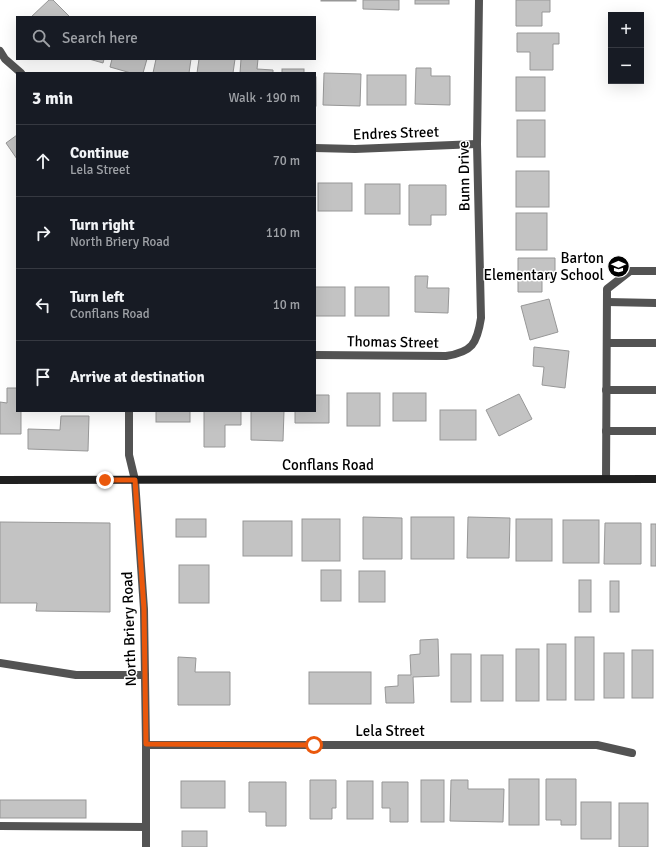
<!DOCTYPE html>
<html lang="en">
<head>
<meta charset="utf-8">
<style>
	body { margin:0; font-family:Signika,sans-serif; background:#20242c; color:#f1f3f6 }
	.controls { position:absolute; right:12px; top:12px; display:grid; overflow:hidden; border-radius:0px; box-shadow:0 4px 16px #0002 }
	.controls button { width:36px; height:36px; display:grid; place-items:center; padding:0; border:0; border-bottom:1px solid #363941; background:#171b24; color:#f1f3f6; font:20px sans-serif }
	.stop { position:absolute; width:12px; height:12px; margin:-9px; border:3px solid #ea580c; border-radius:50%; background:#fff }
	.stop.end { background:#ea580c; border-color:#fff; box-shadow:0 1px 4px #0008 }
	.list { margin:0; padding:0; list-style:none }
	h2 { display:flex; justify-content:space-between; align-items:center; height:52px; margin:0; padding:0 16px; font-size:17px }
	h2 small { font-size:13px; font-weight:400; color:#9ea1a6 }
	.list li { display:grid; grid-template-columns:26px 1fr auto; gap:12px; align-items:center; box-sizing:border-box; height:72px; padding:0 16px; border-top:1px solid #363941 }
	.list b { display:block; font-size:15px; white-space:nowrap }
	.list p { margin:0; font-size:13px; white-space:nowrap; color:#9ea1a6 }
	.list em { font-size:13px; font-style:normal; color:#9ea1a6 }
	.icon { flex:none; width:22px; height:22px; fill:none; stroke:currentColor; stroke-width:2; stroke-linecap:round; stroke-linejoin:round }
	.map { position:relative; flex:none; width:656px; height:847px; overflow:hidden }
	.search { position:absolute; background:#171b24; box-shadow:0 4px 16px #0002; left:16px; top:16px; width:300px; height:44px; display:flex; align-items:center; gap:10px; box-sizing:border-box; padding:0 14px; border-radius:0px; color:#9ea1a6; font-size:15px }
	.panel { position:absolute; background:#171b24; box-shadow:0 4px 16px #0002; left:16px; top:72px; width:300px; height:340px; border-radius:0px }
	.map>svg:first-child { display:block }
	.building { fill:#c3c3c3; stroke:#979797 }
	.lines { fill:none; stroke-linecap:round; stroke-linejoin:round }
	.service { stroke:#535353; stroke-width:8 }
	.minor { stroke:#535353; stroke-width:8 }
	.tertiary { stroke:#535353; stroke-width:8 }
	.secondary { stroke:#202020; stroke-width:8 }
	.route { stroke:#ea580c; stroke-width:5 }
	.labels { text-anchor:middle; stroke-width:3; stroke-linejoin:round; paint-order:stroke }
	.street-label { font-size:15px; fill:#000; stroke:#fff }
	.poi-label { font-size:15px; fill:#000; stroke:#fff; text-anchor:end }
</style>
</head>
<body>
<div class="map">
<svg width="656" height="847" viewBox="0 0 656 847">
	<rect width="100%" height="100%" fill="#fff"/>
	<g class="building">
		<path d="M 49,0 L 53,0 L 70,17 L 31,17 Z"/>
		<rect x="321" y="0" width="35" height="1"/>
		<path d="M 363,0 L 399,0 L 399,10 L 363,9 Z"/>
		<rect x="415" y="0" width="34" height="4"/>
		<path d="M 516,0 L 550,0 L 550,12 L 542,12 L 542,26 L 516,26 Z"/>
		<path d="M 517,33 L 559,33 L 559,44 L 553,44 L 553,70 L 530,70 L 530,52 L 517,52 Z"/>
		<path d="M 89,59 L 104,59 L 103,63 Z"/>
		<path d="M 112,59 L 147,59 L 143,73 L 131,73 L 110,67 Z"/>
		<path d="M 156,59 L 191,59 L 189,73 L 153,73 Z"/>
		<path d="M 199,59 L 235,59 L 233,73 L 197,73 Z"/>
		<path d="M 241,59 L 258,59 L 257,69 L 273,70 L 273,73 L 240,73 Z"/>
		<path d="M 416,68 L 431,68 L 431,76 L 450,76 L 450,105 L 415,104 Z"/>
		<rect x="282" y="69" width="22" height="4"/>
		<path d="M 324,73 L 361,74 L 360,106 L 323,105 Z"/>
		<rect x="367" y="75" width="39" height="30"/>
		<rect x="315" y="77" width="1" height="29"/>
		<rect x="516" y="77" width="29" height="34"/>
		<rect x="517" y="120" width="28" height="37"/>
		<path d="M 17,135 L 17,159 L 6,143 Z"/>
		<rect x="516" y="171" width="33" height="36"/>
		<rect x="318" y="183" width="34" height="28"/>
		<rect x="365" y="184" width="35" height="30"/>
		<path d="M 409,185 L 446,185 L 446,215 L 431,215 L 431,225 L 409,225 Z"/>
		<rect x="516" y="213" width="31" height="37"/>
		<path d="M 518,258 L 555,258 L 555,278 L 542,278 L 542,292 L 518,292 Z"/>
		<path d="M 415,276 L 428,276 L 427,288 L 449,288 L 448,313 L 415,312 Z"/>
		<rect x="315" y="287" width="30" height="29"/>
		<rect x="355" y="287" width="34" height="29"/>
		<path d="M 549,299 L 558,332 L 530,340 L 521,306 Z"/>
		<path d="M 534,347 L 569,351 L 565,388 L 542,385 L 544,367 L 533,366 Z"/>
		<path d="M 7,388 L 17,388 L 17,411 L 21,411 L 21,434 L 0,434 L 0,402 L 7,403 Z"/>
		<rect x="347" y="393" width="33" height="33"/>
		<rect x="393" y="393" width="33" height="28"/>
		<path d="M 519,394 L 532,419 L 499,436 L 486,410 Z"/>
		<path d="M 315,395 L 329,395 L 329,423 L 295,423 L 295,411 L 315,411 Z"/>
		<rect x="440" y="410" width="36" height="30"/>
		<rect x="156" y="411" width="34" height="11"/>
		<path d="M 204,411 L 241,411 L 241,425 L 225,425 L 225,447 L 204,447 Z"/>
		<path d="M 251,411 L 284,411 L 283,441 L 251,440 Z"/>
		<path d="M 61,416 L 89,416 L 88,451 L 28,449 L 28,429 L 60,430 Z"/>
		<path d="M 363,517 L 402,518 L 402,559 L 363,559 Z"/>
		<rect x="411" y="517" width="43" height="42"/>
		<path d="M 468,517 L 510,518 L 509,558 L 467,558 Z"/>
		<rect x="176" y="519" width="30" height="18"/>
		<rect x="302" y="519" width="38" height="42"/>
		<rect x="516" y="519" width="36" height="42"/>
		<rect x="563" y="520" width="36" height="43"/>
		<rect x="243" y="521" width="49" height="35"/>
		<path d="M 0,522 L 110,523 L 110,612 L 36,611 L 37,603 L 0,603 Z"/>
		<path d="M 605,523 L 641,523 L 641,564 L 604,564 Z"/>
		<rect x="651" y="524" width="5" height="42"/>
		<rect x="179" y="565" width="30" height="38"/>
		<rect x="321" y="570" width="20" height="31"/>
		<rect x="359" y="571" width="26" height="31"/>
		<rect x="579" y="580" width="12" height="32"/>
		<rect x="610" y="581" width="9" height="31"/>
		<rect x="575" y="637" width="19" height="63"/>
		<path d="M 438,639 L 439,676 L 413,677 L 414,703 L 386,703 L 385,687 L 398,686 L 398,675 L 411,675 L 410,655 L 420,654 L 420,640 Z"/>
		<rect x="547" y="644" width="19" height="56"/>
		<rect x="516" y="649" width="23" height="52"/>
		<rect x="632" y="650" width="21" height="48"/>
		<rect x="604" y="653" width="20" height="45"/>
		<rect x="451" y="654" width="20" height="48"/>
		<rect x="481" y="655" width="22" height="46"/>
		<path d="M 178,657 L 196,658 L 195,672 L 230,672 L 230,705 L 178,705 Z"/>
		<rect x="309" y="672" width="62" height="32"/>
		<rect x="509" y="779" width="30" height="46"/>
		<path d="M 546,779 L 576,779 L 576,825 L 561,825 L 561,820 L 546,820 Z"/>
		<path d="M 310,780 L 336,780 L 336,808 L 332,808 L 332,819 L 310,819 Z"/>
		<rect x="421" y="780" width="23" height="42"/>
		<path d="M 451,780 L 468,780 L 468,789 L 504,789 L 503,822 L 450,821 Z"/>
		<rect x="181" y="781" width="44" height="27"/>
		<rect x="347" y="781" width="26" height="38"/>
		<path d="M 249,782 L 286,782 L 286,826 L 266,826 L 266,812 L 249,812 Z"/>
		<path d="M 382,782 L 408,782 L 408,822 L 390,822 L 390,808 L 382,808 Z"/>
		<rect x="0" y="800" width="86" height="18"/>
		<rect x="581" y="802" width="30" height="37"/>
		<rect x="619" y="803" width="29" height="44"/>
		<rect x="182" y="831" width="25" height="16"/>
	</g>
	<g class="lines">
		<g class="service">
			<path d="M 607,302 L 656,303"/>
			<path d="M 607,343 L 656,343"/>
			<path d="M 606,390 L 656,390"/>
			<path d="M 606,431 L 656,431"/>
			<path d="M 606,479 L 607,289 L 630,271 L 656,271"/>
			<path d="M 0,663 L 76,675 L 145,675"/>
			<path d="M 0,826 L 146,827"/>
		</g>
		<g class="minor">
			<path d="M 0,51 L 5,59 L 21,73"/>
			<path d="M 315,148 L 355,149 L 477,144"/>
			<path d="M 315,355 L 446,356 C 472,352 477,344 481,318 L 477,144 L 479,0"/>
			<path d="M 129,411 L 129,455 L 135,480"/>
			<path d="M 146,745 L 597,745 L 632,753"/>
		</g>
		<path class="tertiary" d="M 135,480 L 144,609 L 146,745 L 146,847"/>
		<path class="secondary" d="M 0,480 L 656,479"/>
	</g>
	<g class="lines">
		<path class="route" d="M 105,480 L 135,480 L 144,609 L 146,744 L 314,745"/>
	</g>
	<defs>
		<symbol id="school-disc" viewBox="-11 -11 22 22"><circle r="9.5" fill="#000" stroke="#fff"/><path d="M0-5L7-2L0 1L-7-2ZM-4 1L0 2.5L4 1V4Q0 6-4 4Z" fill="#fff"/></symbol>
	</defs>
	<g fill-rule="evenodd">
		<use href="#school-disc" x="606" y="254" width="25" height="25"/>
	</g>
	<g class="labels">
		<g class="street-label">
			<text transform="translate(396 133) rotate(-2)" y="5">Endres Street</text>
			<text transform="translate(464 176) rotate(-91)" y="5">Bunn Drive</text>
			<text transform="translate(393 342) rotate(1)" y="5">Thomas Street</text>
			<text x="328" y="470">Conflans Road</text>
			<text transform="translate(129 629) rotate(-92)" y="5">North Briery Road</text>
			<text x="390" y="736">Lela Street</text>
		</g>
		<g class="poi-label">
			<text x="604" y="263">Barton<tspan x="604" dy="17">Elementary School</tspan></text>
		</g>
	</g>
</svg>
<div class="controls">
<button>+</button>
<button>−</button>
</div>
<div class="stop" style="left:314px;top:745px"></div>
<div class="stop end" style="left:105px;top:480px"></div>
<div class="search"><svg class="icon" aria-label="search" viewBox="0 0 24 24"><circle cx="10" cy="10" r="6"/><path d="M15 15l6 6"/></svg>Search here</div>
<section class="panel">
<h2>3 min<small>Walk · 190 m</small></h2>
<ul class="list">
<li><svg class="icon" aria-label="ahead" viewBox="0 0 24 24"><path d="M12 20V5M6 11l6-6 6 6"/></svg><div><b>Continue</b><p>Lela Street</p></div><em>70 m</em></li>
<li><svg class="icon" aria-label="right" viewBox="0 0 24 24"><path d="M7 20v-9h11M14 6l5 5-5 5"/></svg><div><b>Turn right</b><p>North Briery Road</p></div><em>110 m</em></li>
<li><svg class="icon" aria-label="left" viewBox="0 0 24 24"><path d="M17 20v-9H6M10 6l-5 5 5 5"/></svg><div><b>Turn left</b><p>Conflans Road</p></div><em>10 m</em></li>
<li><svg class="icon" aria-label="arrive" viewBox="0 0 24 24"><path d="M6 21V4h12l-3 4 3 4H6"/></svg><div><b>Arrive at destination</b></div></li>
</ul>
</section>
</div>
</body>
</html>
